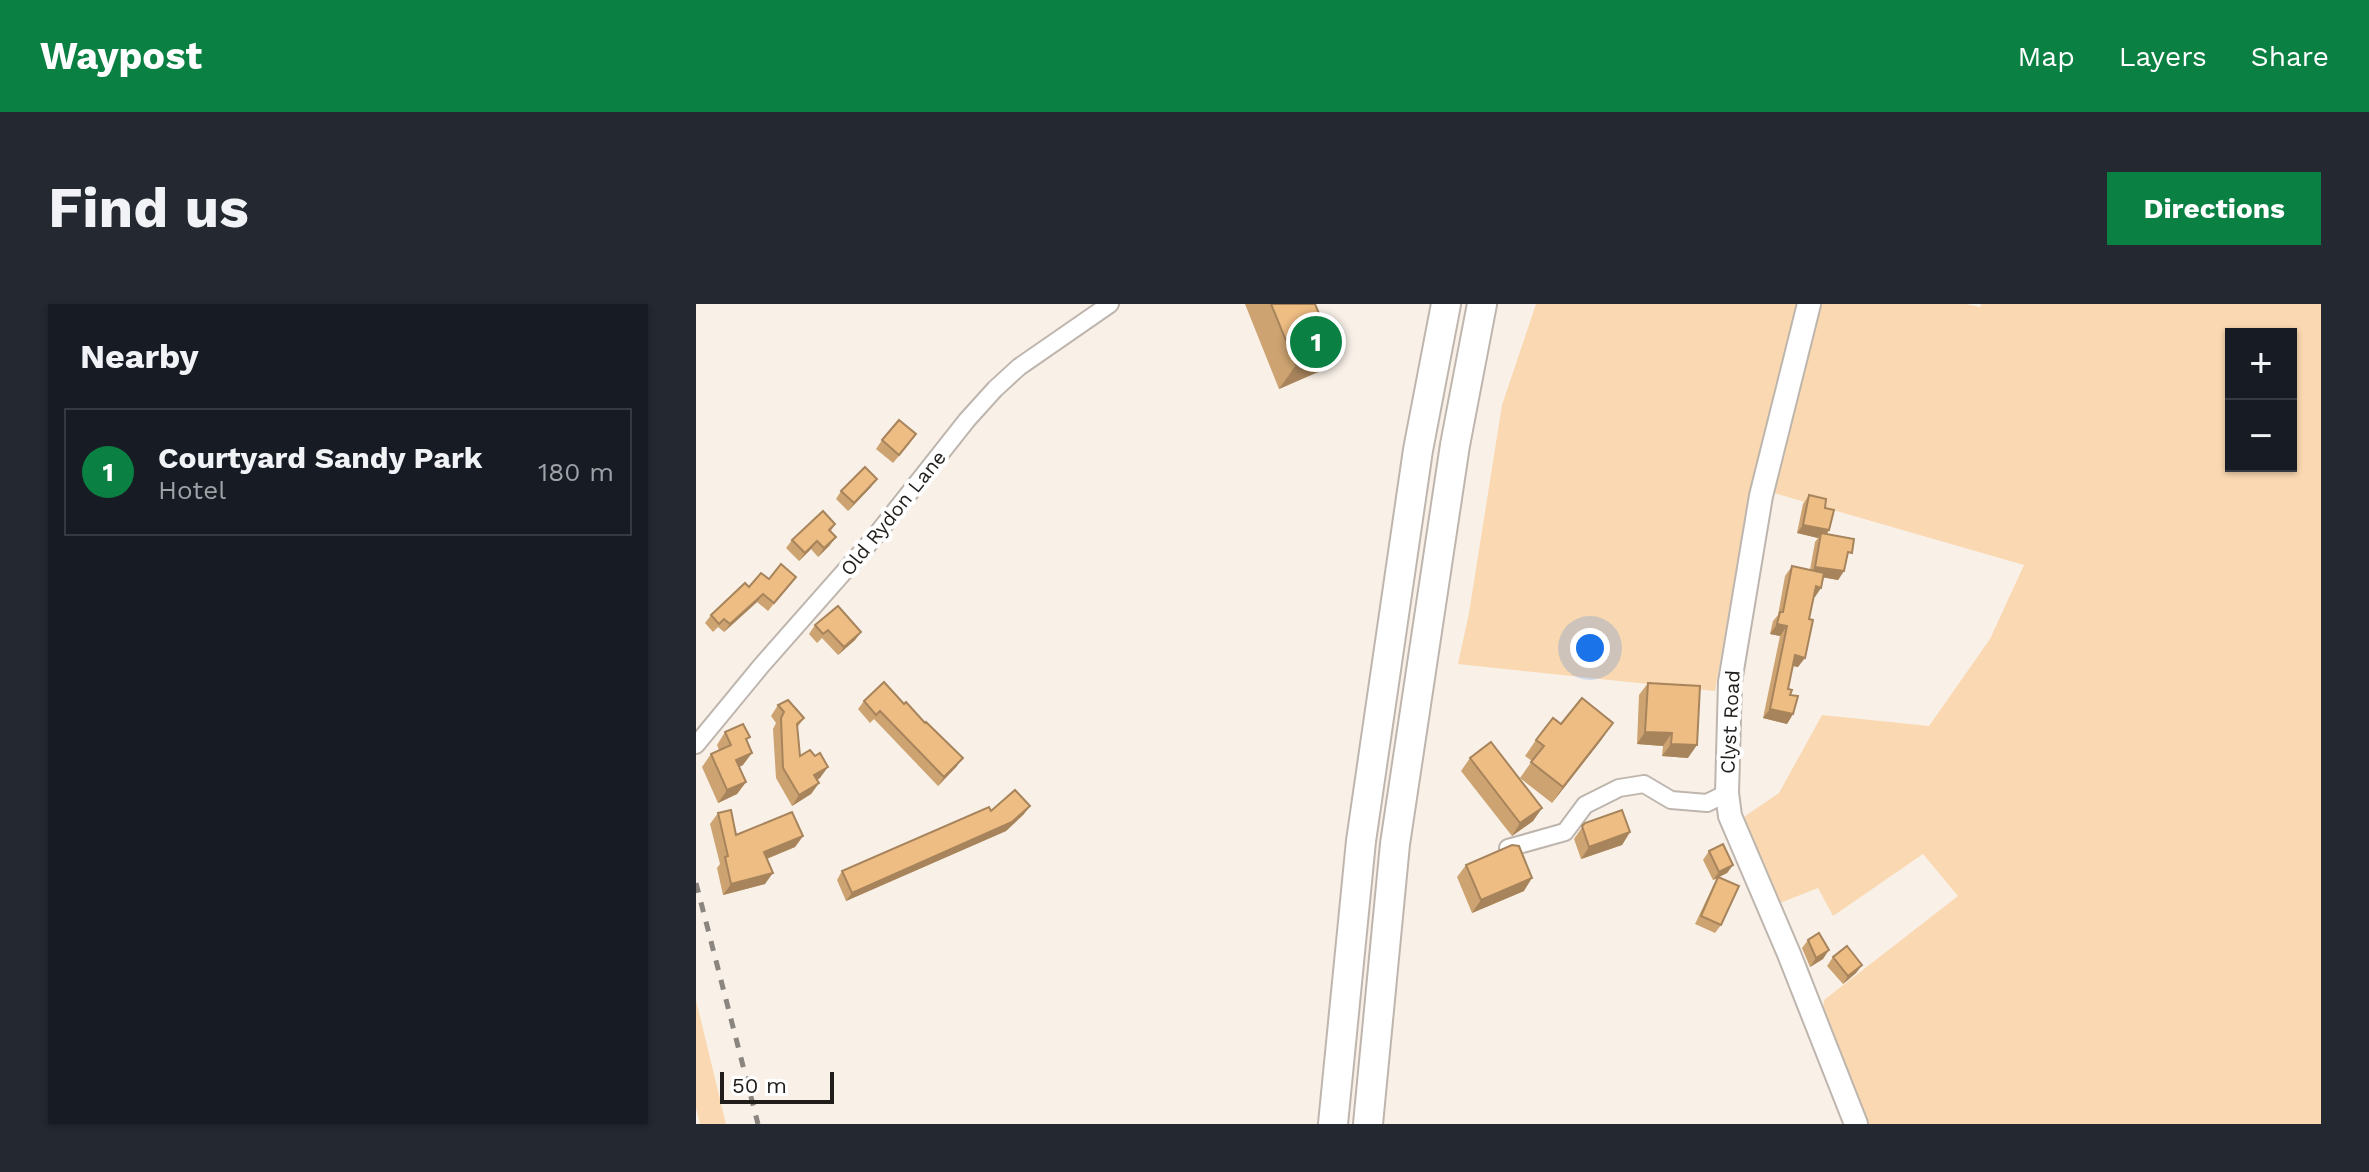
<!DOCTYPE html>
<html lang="en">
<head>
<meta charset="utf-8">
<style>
	body { margin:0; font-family:"Work Sans",sans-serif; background:#242831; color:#f1f3f6 }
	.controls { position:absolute; right:24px; top:24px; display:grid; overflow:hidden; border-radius:0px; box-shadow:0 2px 6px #0004 }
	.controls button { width:72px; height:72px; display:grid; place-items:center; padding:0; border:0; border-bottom:2px solid #363941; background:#171b24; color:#f1f3f6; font:40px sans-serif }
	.scale { position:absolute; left:24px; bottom:20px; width:114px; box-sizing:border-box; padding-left:8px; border:4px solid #201d1a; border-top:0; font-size:22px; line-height:28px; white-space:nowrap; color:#201d1a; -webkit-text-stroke:6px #fff; paint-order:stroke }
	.you { position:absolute; left:894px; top:344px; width:28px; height:28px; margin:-20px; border:6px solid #fff; border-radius:50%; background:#1a73e8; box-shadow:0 0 0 12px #1a73e833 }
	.badge { display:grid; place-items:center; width:52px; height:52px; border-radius:50%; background:#0b8043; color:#fff; font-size:26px; font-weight:700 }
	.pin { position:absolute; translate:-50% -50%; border:4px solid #fff; box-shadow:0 2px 8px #0006 }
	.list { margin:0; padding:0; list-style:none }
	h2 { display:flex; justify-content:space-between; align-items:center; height:104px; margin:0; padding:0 32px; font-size:34px }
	h2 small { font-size:26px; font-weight:400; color:#9ea1a6 }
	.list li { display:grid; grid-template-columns:52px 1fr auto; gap:24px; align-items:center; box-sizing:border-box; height:128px; margin:0 16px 16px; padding:0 16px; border:2px solid #363941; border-radius:0px }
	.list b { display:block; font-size:30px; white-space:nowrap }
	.list p { margin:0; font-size:26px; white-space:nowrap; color:#9ea1a6 }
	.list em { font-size:26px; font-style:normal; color:#9ea1a6 }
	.map { position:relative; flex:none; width:1625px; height:820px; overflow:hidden; border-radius:0px }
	header { display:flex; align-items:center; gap:48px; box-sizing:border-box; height:112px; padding:0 40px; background:#0b8043; color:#fff }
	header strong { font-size:38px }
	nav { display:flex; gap:44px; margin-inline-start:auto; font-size:28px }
	.intro { display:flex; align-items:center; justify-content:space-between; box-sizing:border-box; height:192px; padding:0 48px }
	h1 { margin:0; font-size:56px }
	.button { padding:20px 36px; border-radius:0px; background:#0b8043; color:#fff; font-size:28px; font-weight:700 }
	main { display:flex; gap:48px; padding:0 48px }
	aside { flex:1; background:#171b24; border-radius:0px; box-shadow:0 2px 6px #0004 }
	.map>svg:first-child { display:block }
	.green { fill:#fad8b1; fill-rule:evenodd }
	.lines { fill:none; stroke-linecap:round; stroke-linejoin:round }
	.street-casing { stroke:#beb6ae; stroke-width:20 }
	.secondary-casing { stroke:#beb6ae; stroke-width:26 }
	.highway-casing { stroke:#beb6ae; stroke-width:32 }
	.street { stroke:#fff; stroke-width:16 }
	.secondary { stroke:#fff; stroke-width:22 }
	.highway { stroke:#fff; stroke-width:28 }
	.rail { stroke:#8b857f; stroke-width:5; stroke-dasharray:10 10; stroke-linecap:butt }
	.wall { fill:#cda371 }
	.shaded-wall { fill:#a7845c }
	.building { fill:#eebd83; stroke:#a7845c; stroke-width:2 }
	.labels { text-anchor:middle; stroke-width:8; stroke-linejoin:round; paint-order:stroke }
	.street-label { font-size:20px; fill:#201d1a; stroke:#fff }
</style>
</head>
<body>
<header>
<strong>Waypost</strong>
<nav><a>Map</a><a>Layers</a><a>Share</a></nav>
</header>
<div class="intro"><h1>Find us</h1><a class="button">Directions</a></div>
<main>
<aside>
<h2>Nearby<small></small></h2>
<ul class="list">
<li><span class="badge">1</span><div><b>Courtyard Sandy Park</b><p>Hotel</p></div><em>180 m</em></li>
</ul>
</aside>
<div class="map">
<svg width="1625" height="820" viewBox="0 0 1625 820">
	<rect width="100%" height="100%" fill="#f9f1e8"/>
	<g class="green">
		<path d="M 840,0 L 1101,0 L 1054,187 L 1019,387 L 762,360 L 773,309 L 806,101 Z"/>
		<path d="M 1123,0 L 1271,0 L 1284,3 L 1285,0 L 1625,0 L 1625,820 L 1172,820 L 1127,707 L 1128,696 L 1262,592 L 1227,550 L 1137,612 L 1122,584 L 1079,601 L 1045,515 L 1083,489 L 1126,411 L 1233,422 L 1294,335 L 1328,261 L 1078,189 ZM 1535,30 L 1595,30 L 1595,162 L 1535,162 Z"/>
		<path d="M 0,696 L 30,820 L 4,820 L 0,804 Z"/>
	</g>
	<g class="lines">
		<defs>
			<g id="street">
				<path d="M 0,441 L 65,362 L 177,235 L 271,116 L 299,85 L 323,63 L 414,0"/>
				<path d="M 812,544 L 869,528 L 889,501 L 923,484 L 948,480 L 975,496 L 1011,499 L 1031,489"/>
			</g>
			<path id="secondary" d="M 1113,0 L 1065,192 L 1034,378 L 1031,489 L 1034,512 L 1093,650 L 1160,820"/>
			<g id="highway">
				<path d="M 637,820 L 665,537 L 722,146 L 750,0"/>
				<path d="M 672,820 L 699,540 L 759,141 L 786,0"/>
			</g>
		</defs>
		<use href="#street" class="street-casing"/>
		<use href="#secondary" class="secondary-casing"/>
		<use href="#highway" class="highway-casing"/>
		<use href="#street" class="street"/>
		<use href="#secondary" class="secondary"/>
		<use href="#highway" class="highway"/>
		<path class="rail" d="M 0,579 L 62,820"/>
	</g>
	<g class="wall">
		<path d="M 549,0 L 619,0 L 622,68 L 583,85 Z"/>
		<path d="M 186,136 L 214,139 L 197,159 L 180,145 Z"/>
		<path d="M 175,183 L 152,207 L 140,195 L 145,187 Z"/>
		<path d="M 1113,191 L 1129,204 L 1133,226 L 1131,230 L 1150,257 L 1148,267 L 1142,276 L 1127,273 L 1125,284 L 1118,293 L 1102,363 L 1097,362 L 1092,385 L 1094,391 L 1097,410 L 1091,420 L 1067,414 L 1084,332 L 1074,330 L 1077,317 L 1082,311 L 1089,272 L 1096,262 L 1114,266 L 1119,238 L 1122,234 L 1101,229 L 1107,200 Z"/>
		<path d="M 139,220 L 135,227 L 134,241 L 122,253 L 115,245 L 103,257 L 90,244 L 96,236 Z"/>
		<path d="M 100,273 L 72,307 L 61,298 L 28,328 L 22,323 L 17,328 L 9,319 L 15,311 L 53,283 L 73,275 Z"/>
		<path d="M 119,321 L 165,328 L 159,336 L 142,351 L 126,334 L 121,339 L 113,330 Z"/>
		<path d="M 188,378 L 261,462 L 242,482 L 178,415 L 174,419 L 162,405 L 168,397 Z"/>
		<path d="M 952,379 L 992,454 L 966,452 L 967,442 L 941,440 L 943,391 Z"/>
		<path d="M 82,401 L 108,414 L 101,424 L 104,452 L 124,474 L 121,476 L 123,479 L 115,490 L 96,502 L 80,474 L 77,425 L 80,419 L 75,412 Z"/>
		<path d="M 865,420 L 906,435 L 856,499 L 824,474 L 836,457 L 829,452 L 840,436 Z"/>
		<path d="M 29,428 L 51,437 L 47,461 L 43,463 L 50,478 L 41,490 L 22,499 L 6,463 L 15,450 L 23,446 L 21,441 Z"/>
		<path d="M 774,454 L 846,504 L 837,517 L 816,532 L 765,467 Z"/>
		<path d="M 295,507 L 328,510 L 310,527 L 150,597 L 141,576 L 146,567 Z"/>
		<path d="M 22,509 L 40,531 L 107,532 L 99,543 L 71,555 L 69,580 L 27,591 L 21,564 L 24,560 L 14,520 Z"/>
		<path d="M 889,519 L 934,528 L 926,541 L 885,555 L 878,535 Z"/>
		<path d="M 1013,547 L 1037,561 L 1031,569 L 1023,573 L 1025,621 L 1019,629 L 999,620 L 1017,582 L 1022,574 L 1017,576 L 1007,556 Z"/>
		<path d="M 770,561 L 828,587 L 776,609 L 761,573 Z"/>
		<path d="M 1112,636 L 1127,655 L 1114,663 L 1106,644 Z"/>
		<path d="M 1137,653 L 1166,661 L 1160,669 L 1147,680 L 1131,662 Z"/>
	</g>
	<g class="shaded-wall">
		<path d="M 638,45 L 622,68 L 583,85 L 600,61 Z"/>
		<path d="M 181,175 L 175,183 L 152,207 L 158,199 Z"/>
		<path d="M 1107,221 L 1133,226 L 1127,235 L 1125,229 L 1122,234 L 1101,229 Z"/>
		<path d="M 140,233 L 134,241 L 122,253 L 128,244 Z"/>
		<path d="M 121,237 L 115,245 L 103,257 L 109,249 Z"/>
		<path d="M 1119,263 L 1148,267 L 1142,276 L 1113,271 Z"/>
		<path d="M 1120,282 L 1125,284 L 1119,293 L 1113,292 Z"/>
		<path d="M 67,290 L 61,298 L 28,328 L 34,320 Z"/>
		<path d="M 1081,320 L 1091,322 L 1084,332 L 1074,330 Z"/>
		<path d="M 165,328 L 159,336 L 142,351 L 148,343 Z"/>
		<path d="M 1099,351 L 1109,354 L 1102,363 L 1093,361 Z"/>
		<path d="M 1074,405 L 1097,410 L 1091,420 L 1067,414 Z"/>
		<path d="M 917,419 L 906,435 L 856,499 L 867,483 Z"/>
		<path d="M 949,428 L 976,429 L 967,442 L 941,440 Z"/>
		<path d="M 975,440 L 1001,441 L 992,454 L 966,452 Z"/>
		<path d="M 56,449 L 47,461 L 31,469 L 40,456 Z"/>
		<path d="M 267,454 L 261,462 L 242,482 L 248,473 Z"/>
		<path d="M 132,463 L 124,474 L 110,482 L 118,471 Z"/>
		<path d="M 50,478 L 41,490 L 22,499 L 31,486 Z"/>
		<path d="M 123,479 L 115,490 L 96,502 L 103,491 Z"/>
		<path d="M 334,502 L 328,510 L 310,527 L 150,597 L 156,589 Z"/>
		<path d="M 846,504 L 837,517 L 816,532 L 824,519 Z"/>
		<path d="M 934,528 L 926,541 L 885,555 L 893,543 Z"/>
		<path d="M 107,532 L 99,543 L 60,559 L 68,548 Z"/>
		<path d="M 1037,561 L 1031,569 L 1017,576 L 1023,568 Z"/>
		<path d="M 77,569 L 69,580 L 27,591 L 35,580 Z"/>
		<path d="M 836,574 L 828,587 L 776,609 L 785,596 Z"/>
		<path d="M 1133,646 L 1127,655 L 1114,663 L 1120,654 Z"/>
		<path d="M 1166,661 L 1160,669 L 1147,680 L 1152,672 Z"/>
	</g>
	<g class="building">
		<path d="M 575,0 L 619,0 L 638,45 L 600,61 Z"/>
		<path d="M 203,116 L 220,130 L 203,151 L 186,136 Z"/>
		<path d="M 169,163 L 181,175 L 158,199 L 145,187 Z"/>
		<path d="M 1113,191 L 1130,195 L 1129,204 L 1138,206 L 1133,226 L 1107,221 Z"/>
		<path d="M 127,207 L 139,220 L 133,226 L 140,233 L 128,244 L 121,237 L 109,249 L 96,236 Z"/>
		<path d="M 1125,229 L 1158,235 L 1156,249 L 1152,248 L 1148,267 L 1119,263 Z"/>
		<path d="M 85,260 L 100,273 L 78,299 L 67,290 L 34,320 L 28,315 L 23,320 L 15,311 L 49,279 L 53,283 L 65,269 L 73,275 Z"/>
		<path d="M 1096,262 L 1128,269 L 1125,284 L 1120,282 L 1113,315 L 1117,316 L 1109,354 L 1099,351 L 1092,385 L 1096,386 L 1094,391 L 1102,392 L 1097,410 L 1074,405 L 1091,322 L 1081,320 L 1084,308 L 1087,308 Z"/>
		<path d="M 142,302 L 165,328 L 148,343 L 132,326 L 127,330 L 119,321 Z"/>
		<path d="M 188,378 L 208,400 L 210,398 L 229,419 L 230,418 L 267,454 L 248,473 L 184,407 L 180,411 L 168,397 Z"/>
		<path d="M 952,379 L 1004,382 L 1001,441 L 975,440 L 976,429 L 949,428 Z"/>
		<path d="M 886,394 L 917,419 L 867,483 L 835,458 L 848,442 L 840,436 L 857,414 L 865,420 Z"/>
		<path d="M 92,396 L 108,414 L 101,420 L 104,452 L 114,446 L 119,452 L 124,449 L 132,463 L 118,471 L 123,479 L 103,491 L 87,464 L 85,414 L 88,408 L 82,401 Z"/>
		<path d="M 47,420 L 54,433 L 50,435 L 56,449 L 40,456 L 50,478 L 31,486 L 15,450 L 35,441 L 29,428 Z"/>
		<path d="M 795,438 L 846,504 L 824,519 L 774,454 Z"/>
		<path d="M 319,486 L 334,502 L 316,518 L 156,589 L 146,567 L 293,503 L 295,507 Z"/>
		<path d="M 35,506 L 40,531 L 96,508 L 107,532 L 68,548 L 77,569 L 35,580 L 29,553 L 32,552 L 22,509 Z"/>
		<path d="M 926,506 L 934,528 L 893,543 L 886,522 L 889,519 Z"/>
		<path d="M 1027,540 L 1037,561 L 1023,568 L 1013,547 Z"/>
		<path d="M 816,541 L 823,542 L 836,574 L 785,596 L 770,561 Z"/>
		<path d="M 1022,573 L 1043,582 L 1025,621 L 1005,612 Z"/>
		<path d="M 1123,629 L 1133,646 L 1120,654 L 1112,636 Z"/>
		<path d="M 1151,642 L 1166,661 L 1152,672 L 1137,653 Z"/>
	</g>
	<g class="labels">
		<g class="street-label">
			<text transform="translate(197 209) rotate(-51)" y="7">Old Rydon Lane</text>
			<text transform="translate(1034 418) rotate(-87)" y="7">Clyst Road</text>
		</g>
	</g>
</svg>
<div class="controls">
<button>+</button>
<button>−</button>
</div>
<div class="scale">50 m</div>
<div class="you"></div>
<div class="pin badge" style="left:620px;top:38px">1</div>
</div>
</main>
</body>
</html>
